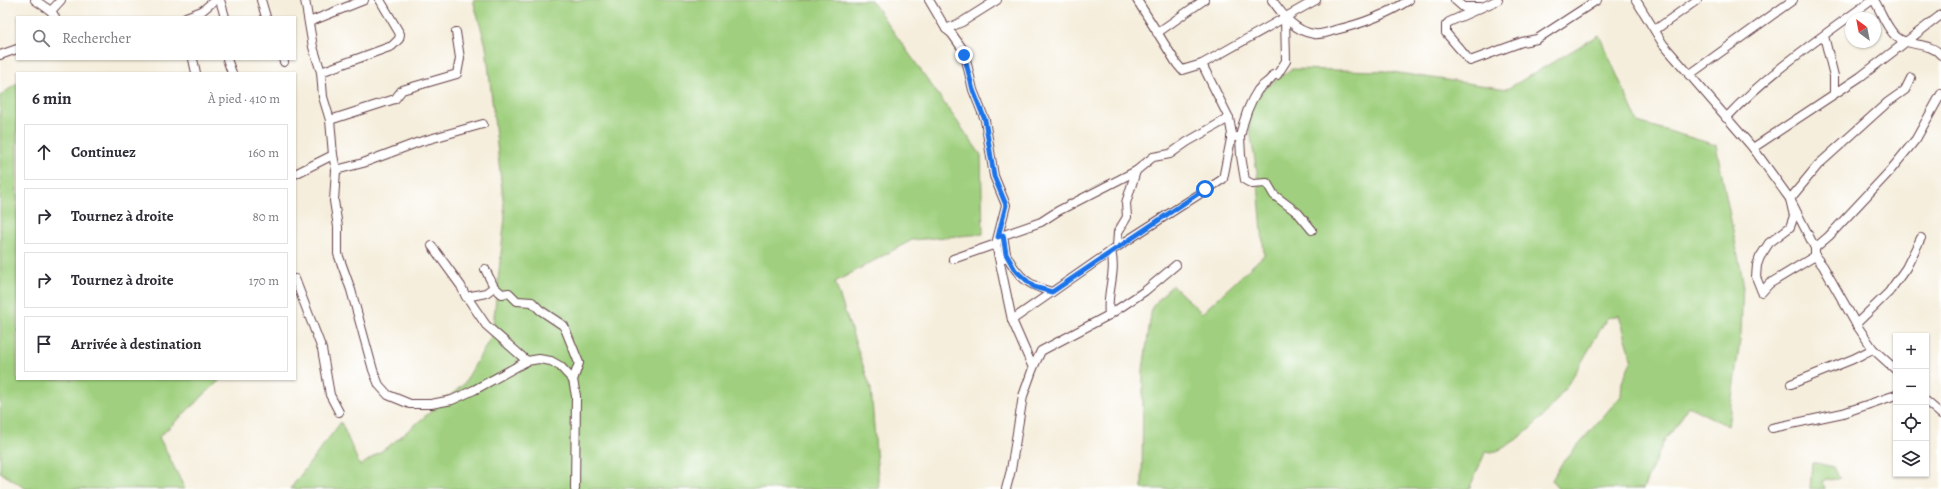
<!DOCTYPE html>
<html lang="fr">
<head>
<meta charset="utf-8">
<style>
	body { margin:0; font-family:Alegreya,serif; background:#f7f7f7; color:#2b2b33 }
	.controls { position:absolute; right:12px; bottom:12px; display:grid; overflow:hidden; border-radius:0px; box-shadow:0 1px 3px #0004 }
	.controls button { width:36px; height:36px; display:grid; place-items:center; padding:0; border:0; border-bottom:1px solid #e1e1e2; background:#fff; color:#2b2b33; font:20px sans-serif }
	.compass { position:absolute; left:1845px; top:12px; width:36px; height:36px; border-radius:50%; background:#fff; box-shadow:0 1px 3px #0004; rotate:328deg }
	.stop { position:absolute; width:12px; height:12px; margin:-9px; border:3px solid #1a73e8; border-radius:50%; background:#fff }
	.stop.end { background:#1a73e8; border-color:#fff; box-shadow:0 1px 4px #0008 }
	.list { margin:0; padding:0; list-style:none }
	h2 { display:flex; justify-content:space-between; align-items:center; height:52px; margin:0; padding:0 16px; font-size:17px }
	h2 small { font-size:13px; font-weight:400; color:#7c7c81 }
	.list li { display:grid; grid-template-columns:26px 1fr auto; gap:12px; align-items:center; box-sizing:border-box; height:56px; margin:0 8px 8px; padding:0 8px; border:1px solid #e1e1e2; border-radius:0px }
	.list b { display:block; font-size:15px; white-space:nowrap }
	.list em { font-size:13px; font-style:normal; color:#7c7c81 }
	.icon { flex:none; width:22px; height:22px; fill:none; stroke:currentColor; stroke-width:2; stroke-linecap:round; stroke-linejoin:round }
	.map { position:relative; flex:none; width:1941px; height:489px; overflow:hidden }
	.search { position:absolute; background:#fff; box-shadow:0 1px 3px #0004; left:16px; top:16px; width:280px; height:44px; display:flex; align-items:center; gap:10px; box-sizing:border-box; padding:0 14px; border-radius:0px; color:#7c7c81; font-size:15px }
	.panel { position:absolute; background:#fff; box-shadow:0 1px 3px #0004; left:16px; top:72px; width:280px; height:308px; border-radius:0px }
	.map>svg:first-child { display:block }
	.green { fill:#a0d07f; stroke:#757855 }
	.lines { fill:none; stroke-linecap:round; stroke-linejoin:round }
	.minor-casing { stroke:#643e46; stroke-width:10 }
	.minor { stroke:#fff; stroke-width:8 }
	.route { stroke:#1a73e8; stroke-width:5 }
</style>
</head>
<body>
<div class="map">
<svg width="1941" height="489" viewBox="0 0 1941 489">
	<rect width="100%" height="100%" fill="#fff"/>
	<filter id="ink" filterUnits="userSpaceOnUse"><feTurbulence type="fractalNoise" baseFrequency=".025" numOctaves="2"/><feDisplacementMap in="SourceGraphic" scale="8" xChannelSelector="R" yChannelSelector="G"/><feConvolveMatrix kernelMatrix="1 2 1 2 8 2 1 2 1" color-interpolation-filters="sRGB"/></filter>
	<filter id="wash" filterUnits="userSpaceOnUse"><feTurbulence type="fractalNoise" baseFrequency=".012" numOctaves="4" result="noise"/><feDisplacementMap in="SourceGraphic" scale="16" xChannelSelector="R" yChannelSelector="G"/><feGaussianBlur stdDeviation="0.9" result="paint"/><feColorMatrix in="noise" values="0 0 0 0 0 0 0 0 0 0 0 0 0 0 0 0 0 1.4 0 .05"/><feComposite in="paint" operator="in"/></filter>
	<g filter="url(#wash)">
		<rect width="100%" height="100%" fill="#f5eedc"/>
		<g class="green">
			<path d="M 473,0 L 871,0 L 981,155 L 983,234 L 912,240 L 835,282 L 871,389 L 879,489 L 290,489 L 341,422 L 360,466 L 393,443 L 464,384 L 492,335 L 505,217 L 486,46 Z"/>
			<path d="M 1599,35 L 1638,122 L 1716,145 L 1743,281 L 1741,334 L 1728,426 L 1688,406 L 1674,430 L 1665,439 L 1643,489 L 1558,489 L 1552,480 L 1562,463 L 1621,396 L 1622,382 L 1632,359 L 1619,315 L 1607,318 C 1580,364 1555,417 1508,445 C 1502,449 1493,454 1486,451 L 1469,489 L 1142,489 L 1143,370 L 1152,307 L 1172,285 L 1202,313 L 1264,255 L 1257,172 L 1245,103 L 1291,69 L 1385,71 L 1507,89 Z"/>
			<path d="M 17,83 L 17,379 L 221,379 L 159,437 L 185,489 L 26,489 L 0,472 L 0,96 Z"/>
			<path d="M 1812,462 L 1833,467 L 1840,478 L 1823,481 L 1825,489 L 1810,489 Z"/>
		</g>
	</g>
	<g filter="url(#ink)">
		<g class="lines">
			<defs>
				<g id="minor">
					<path d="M 35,0 L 51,11 L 55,17"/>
					<path d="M 220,0 L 225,17"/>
					<path d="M 261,0 L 266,17"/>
					<path d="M 305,0 L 313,47 L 321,72 L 323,97 L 330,120 L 333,155 L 336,170 L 334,201 L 338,227 L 338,254 L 351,290 L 373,370 L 379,385 L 388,395 L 410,404 L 431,404 L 452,400 L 474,390 L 527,361 L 539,359 L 551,361 L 560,366 L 573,380 L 576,396 L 575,489"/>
					<path d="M 929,0 L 946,29 L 952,34 L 964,51 L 973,90 L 985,120 L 994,176 L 1006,205 L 996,244 L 1012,320 L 1033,368 L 1023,396 L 1011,470 L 1006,489"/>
					<path d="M 1137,0 L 1177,64 L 1182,70 L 1202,64 L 1316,0"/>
					<path d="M 1272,0 C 1283,15 1294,31 1314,34 C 1321,35 1329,32 1335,30 C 1362,24 1386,15 1409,0"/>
					<path d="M 1455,0 L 1463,7 L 1479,7"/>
					<path d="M 1498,0 L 1449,22 L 1446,25 L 1446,33 L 1470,61 L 1522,42 L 1537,39 L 1597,0"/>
					<path d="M 1636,0 L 1663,44 L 1753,148 L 1790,199 L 1815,248 L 1815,256 L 1823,266 L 1856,324 L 1873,349 L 1896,370"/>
					<path d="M 1874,0 C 1881,11 1887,30 1898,38 C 1911,47 1930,42 1941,55"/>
					<path d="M 51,11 L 61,0"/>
					<path d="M 186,17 L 202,11 L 215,0"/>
					<path d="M 309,22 L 364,0"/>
					<path d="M 946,29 L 962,22 L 997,0"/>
					<path d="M 1655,30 L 1697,0"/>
					<path d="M 1157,33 L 1204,0"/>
					<path d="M 1824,36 L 1834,76 L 1834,92"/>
					<path d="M 0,55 L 17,49"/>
					<path d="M 193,59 L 196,73"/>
					<path d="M 227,59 L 232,73"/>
					<path d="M 283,59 L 284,62"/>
					<path d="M 321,72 L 392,46 L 399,39 L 400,34 L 380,0"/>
					<path d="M 1689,75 L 1793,0"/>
					<path d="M 1726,118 C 1769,72 1822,37 1872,0"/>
					<path d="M 330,120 L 395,99 L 402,90 L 457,74 L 460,58 L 456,32"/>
					<path d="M 1231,137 L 1240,137 L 1241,156 L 1245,180 L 1252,184 L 1267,183 L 1274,195 L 1298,213 L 1312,230"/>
					<path d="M 1240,137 C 1243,122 1249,103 1258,90 C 1263,84 1270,82 1273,75 L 1277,75 L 1286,61 L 1285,18"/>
					<path d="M 1753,148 L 1860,77 L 1941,15"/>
					<path d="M 336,170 L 363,163 L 419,142 L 483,124"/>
					<path d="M 295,174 L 333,155"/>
					<path d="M 1003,235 L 1006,254 L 1004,258"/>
					<path d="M 998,237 L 1041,222 L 1058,211 L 1136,171 L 1153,157 L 1170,154 L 1187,142 L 1229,118 L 1202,64"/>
					<path d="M 432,246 L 461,286 L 466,297 L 486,293 L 494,287"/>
					<path d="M 1117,247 L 1223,179 L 1232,134 L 1229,118"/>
					<path d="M 1815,248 L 1829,236 L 1889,172 L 1916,139 L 1941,94"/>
					<path d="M 1006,254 C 1018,277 1027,285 1052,292"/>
					<path d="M 1815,256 L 1769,284 L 1762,292 L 1756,277 L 1757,265 L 1760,257 L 1769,243 L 1790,227 L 1794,216 L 1790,199 L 1818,165 L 1888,102 L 1905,90 L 1911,78"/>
					<path d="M 953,259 L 996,244"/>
					<path d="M 485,269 L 494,287 L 502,294 L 509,293 L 517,301 L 532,302 L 540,310 L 564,326 L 579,363 L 573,380"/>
					<path d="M 295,279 L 322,349 L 330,395 L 339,412"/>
					<path d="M 467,297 L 486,325 L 527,361"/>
					<path d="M 1109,315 C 1106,292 1117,274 1111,251"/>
					<path d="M 1012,320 L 1117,247 L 1118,232 L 1127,217 L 1126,203 L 1136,171"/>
					<path d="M 1856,324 L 1889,292 L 1906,268 L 1921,238"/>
					<path d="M 1033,368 L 1041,351 L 1109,315 L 1145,291 L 1176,265"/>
					<path d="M 1791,384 L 1853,359 L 1873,349"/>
					<path d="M 1926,401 L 1941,414"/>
					<path d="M 1772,428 L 1843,413 L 1896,395"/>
				</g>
			</defs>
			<use href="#minor" class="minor-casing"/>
			<use href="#minor" class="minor"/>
		</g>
	</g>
	<g class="lines" filter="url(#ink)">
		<path class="route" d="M 964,55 L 973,90 L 985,120 L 994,176 L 1006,205 L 998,237 L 1003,235 L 1006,254 L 1015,270 L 1034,287 L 1052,292 L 1205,189"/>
	</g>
</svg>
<div class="controls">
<button>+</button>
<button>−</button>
<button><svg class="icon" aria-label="locate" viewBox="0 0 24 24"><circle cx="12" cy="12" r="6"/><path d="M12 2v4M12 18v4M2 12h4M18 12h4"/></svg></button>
<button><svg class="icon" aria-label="layers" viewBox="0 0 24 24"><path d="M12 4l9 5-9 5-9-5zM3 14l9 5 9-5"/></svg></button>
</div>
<svg class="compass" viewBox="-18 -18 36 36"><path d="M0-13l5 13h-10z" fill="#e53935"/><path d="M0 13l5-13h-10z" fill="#7c7c81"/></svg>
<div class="stop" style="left:1205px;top:189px"></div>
<div class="stop end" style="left:964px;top:55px"></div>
<div class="search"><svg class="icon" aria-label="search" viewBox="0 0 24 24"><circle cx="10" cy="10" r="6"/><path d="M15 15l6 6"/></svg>Rechercher</div>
<section class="panel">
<h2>6 min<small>À pied · 410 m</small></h2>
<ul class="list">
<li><svg class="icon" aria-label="ahead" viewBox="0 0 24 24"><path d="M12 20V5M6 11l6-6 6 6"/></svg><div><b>Continuez</b></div><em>160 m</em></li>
<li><svg class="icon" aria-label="right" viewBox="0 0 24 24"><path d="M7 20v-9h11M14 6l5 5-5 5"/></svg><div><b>Tournez à droite</b></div><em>80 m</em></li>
<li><svg class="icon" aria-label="right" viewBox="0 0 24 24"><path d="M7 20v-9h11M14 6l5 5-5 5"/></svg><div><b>Tournez à droite</b></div><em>170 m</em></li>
<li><svg class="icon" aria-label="arrive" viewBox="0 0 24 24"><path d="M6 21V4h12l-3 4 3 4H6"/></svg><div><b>Arrivée à destination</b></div></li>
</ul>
</section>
</div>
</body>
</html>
